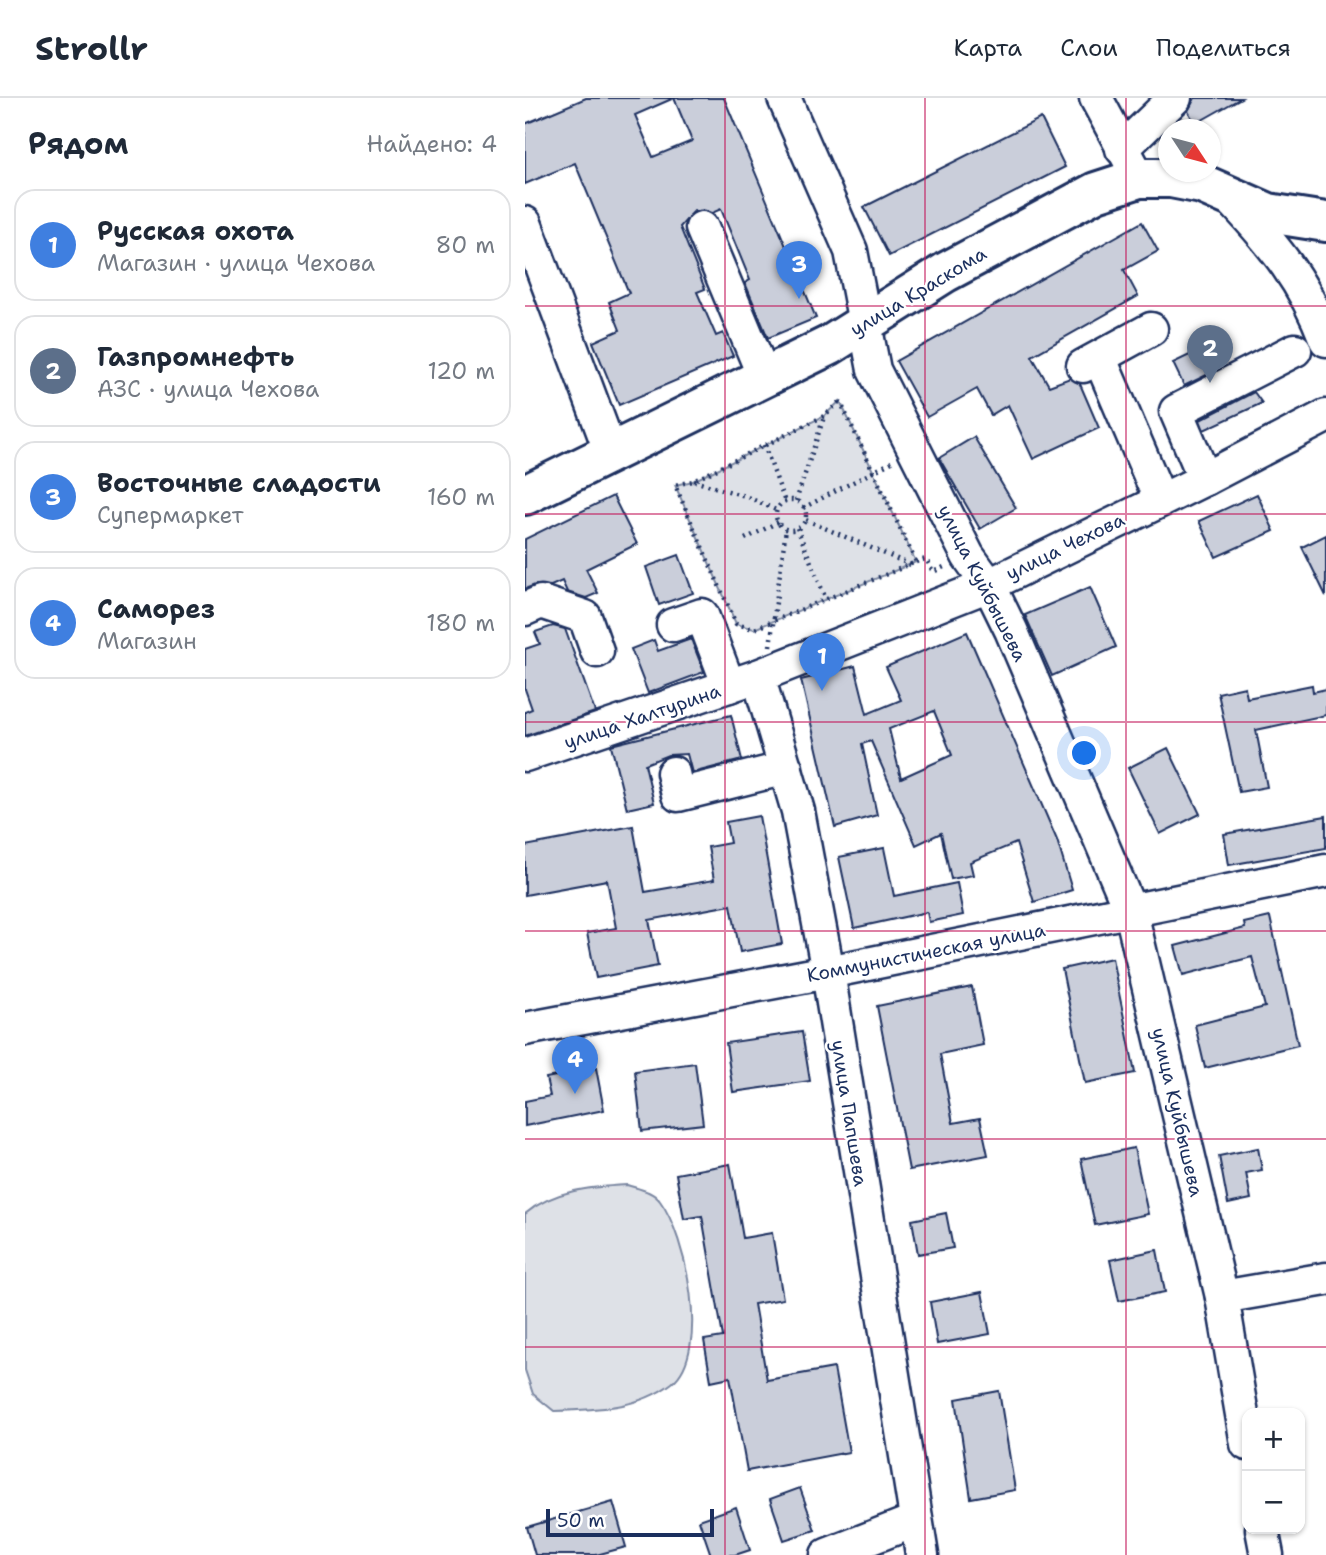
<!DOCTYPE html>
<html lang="ru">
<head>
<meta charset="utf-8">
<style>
	body { margin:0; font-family:"Shantell Sans",sans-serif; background:#f2f2f3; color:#1f2937 }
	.controls { position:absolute; right:21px; bottom:21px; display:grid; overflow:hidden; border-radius:14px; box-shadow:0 2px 5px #0004 }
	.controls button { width:63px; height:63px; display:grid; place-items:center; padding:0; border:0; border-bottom:2px solid #e0e1e3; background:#fff; color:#1f2937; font:35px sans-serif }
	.compass { position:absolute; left:633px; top:21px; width:63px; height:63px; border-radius:50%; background:#fff; box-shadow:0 2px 5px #0004; rotate:126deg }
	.scale { position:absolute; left:21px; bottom:18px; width:168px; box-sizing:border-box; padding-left:7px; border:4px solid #1b2f5e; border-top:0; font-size:19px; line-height:24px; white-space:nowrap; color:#1b2f5e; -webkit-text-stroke:5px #fff; paint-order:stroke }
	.you { position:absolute; left:560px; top:656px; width:24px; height:24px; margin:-18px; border:5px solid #fff; border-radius:50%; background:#1a73e8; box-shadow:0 0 0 10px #1a73e833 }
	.badge { display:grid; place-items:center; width:46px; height:46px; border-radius:50%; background:#c8321e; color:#fff; font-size:23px; font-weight:700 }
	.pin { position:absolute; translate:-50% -58px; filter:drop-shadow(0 2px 4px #0008) }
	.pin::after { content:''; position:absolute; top:37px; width:24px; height:21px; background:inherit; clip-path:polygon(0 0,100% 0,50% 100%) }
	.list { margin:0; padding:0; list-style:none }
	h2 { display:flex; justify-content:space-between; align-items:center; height:91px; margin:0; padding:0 28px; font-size:30px }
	h2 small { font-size:23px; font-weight:400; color:#747a83 }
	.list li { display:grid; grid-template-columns:46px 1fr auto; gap:21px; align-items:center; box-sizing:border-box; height:112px; margin:0 14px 14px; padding:0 14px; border:2px solid #e0e1e3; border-radius:21px }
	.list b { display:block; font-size:26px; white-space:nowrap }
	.list p { margin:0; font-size:23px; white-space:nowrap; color:#747a83 }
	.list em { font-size:23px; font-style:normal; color:#747a83 }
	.map { position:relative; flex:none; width:801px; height:1457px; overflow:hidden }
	header { display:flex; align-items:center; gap:42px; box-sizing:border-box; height:98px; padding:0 35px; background:#fff; border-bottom:2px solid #e0e1e3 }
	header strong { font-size:33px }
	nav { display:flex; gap:38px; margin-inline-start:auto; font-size:24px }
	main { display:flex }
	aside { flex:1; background:#fff }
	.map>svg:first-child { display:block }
	.green { fill:#dee1e7; stroke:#7c88a2; stroke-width:2 }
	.building { fill:#caceda; stroke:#1b2f5e; stroke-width:2; fill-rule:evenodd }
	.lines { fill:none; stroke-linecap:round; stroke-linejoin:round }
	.minor-casing { stroke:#1b2f5e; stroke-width:37 }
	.major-casing { stroke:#1b2f5e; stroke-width:44 }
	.path { stroke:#1b2f5e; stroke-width:4.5; stroke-dasharray:2 5; stroke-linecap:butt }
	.minor { stroke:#fff; stroke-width:32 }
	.major { stroke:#fff; stroke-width:38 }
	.grid { fill:none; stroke:#c2185b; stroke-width:2; stroke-opacity:0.55 }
	.labels { text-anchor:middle; stroke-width:5; stroke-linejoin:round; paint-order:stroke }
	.street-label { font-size:19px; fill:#1b2f5e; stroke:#fff }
</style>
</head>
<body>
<header>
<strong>Strollr</strong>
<nav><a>Карта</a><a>Слои</a><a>Поделиться</a></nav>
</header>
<main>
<aside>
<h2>Рядом<small>Найдено: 4</small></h2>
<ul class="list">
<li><span class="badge" style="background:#3f7fe0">1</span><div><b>Русская охота</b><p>Магазин · улица Чехова</p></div><em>80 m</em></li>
<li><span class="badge" style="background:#5c6f8a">2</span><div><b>Газпромнефть</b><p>АЗС · улица Чехова</p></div><em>120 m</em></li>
<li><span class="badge" style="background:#3f7fe0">3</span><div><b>Восточные сладости</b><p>Супермаркет</p></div><em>160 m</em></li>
<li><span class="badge" style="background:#3f7fe0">4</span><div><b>Саморез</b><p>Магазин</p></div><em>180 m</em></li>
</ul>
</aside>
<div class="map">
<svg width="801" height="1457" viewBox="0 0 801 1457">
	<rect width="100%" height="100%" fill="#fff"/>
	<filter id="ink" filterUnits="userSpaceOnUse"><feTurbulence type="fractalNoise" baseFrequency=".0143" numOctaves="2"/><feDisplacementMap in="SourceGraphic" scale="14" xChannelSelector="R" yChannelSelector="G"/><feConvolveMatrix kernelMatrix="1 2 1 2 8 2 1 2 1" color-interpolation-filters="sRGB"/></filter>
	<g filter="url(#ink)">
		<g class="green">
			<path d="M 315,303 L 391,464 L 229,531 L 211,526 L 150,387 L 168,383 L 299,318 Z"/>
			<path d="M 102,1087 C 114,1091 128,1093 135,1103 C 161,1138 186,1254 147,1285 C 114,1311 69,1312 29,1313 L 8,1296 L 0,1272 L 0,1116 C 28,1092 66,1089 102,1087 Z"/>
		</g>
		<g class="building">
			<path d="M 61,0 L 149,0 L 110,17 L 128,59 L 167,43 L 149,0 L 199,0 L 291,220 L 243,240 L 220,185 L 225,182 L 196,111 L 187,115 L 169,113 L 155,129 L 180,191 L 172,194 L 191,238 L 198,235 L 208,258 L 94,307 L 68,244 L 95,232 L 84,204 L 104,195 L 50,65 L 0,86 L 0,26 Z"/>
			<path d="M 670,0 L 716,0 L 670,26 L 663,13 Z"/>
			<path d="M 516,20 L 540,69 L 364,158 L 339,109 Z"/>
			<path d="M 617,124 L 633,153 L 599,172 L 613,198 L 507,258 L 524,288 L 545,280 L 555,286 L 574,330 L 508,361 L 483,307 L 466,317 L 452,291 L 402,319 L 371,263 Z"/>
			<path d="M 679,250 L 690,273 L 659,288 L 648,265 Z"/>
			<path d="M 729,294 L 737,305 L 679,332 L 675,322 Z"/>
			<path d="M 449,339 L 491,410 L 455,431 L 414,360 Z"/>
			<path d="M 732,396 L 749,433 L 691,459 L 674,423 Z"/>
			<path d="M 88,398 L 112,446 L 61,471 L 73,495 L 61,500 L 42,494 L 37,483 L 26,488 L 10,487 L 0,491 L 0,441 Z"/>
			<path d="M 801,437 L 801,498 L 777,449 Z"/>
			<path d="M 154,457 L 168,495 L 134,507 L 121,469 Z"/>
			<path d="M 565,489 L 591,549 L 527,578 L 500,517 Z"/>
			<path d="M 28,528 L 40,531 L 70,614 L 0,638 L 0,614 L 7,611 L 0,591 L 0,551 L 15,546 L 10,534 Z"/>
			<path d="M 442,534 L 532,742 L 547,792 L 509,804 L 491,745 L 445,764 L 448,777 L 426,781 L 416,735 L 391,747 L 346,643 L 337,646 L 352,717 L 310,729 L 276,582 L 330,568 L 342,616 L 376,602 L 361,569 ZM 409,613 L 427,657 L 376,680 L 364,631 Z"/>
			<path d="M 166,541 L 179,574 L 123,595 L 106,551 L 129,542 L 133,553 Z"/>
			<path d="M 787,587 L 788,594 L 801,591 L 801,617 L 731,632 L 742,689 L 714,694 L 693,595 L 720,589 L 722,600 Z"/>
			<path d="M 206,617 L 217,662 L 167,675 L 162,656 L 143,657 L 120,666 L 129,705 L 102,711 L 86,647 Z"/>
			<path d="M 643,650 L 675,716 L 635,736 L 603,670 Z"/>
			<path d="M 234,718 L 257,846 L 215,854 L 206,807 L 124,822 L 133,868 L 71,880 L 62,835 L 91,830 L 82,782 L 0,797 L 0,748 L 108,728 L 120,794 L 189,782 L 183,749 L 205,745 L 201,724 Z"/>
			<path d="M 801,718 L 801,750 L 704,767 L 699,736 Z"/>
			<path d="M 359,750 L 369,798 L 432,785 L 438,817 L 404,824 L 402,814 L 329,830 L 314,759 Z"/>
			<path d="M 745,819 L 773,947 L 680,970 L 670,927 L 740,909 L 727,859 L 658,877 L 650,848 L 720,830 L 719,825 Z"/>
			<path d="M 587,860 L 610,975 L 560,985 L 537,871 Z"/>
			<path d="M 447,889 L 458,947 L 415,956 L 428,1025 L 455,1020 L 463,1057 L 384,1072 L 352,908 Z"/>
			<path d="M 277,934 L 285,983 L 208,994 L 201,945 Z"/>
			<path d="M 170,965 L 178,1026 L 117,1033 L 110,973 Z"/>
			<path d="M 71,970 L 79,1012 L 0,1028 L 0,1003 L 25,998 L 21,980 Z"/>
			<path d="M 609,1050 L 623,1116 L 570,1127 L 556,1061 Z"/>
			<path d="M 733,1050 L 737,1072 L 721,1075 L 726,1101 L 703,1106 L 694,1058 Z"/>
			<path d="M 205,1066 L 218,1140 L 247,1135 L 258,1201 L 229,1206 L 242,1282 L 309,1270 L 324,1354 L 222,1373 L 205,1279 L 186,1283 L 179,1242 L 198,1239 L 177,1118 L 159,1121 L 151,1076 Z"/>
			<path d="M 421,1115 L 428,1150 L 393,1156 L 387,1122 Z"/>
			<path d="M 632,1152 L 640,1194 L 594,1203 L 585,1162 Z"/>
			<path d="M 457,1194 L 465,1236 L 412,1246 L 405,1204 Z"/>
			<path d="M 474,1293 L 490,1392 L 446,1400 L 431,1301 Z"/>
			<path d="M 275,1390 L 290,1432 L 259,1442 L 245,1401 Z"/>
			<path d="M 88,1404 L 101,1449 L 71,1457 L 10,1457 L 2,1429 Z"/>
			<path d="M 211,1409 L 225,1452 L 210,1457 L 186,1457 L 174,1422 Z"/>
		</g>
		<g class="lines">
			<defs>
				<g id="minor">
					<path d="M 259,0 L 326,153 L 349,272 L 443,458 L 464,487 L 486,532 L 606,814 L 697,1199 L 722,1346"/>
					<path d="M 571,0 L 614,80"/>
					<path d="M 597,51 L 650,0"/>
					<path d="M 707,102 C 749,147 779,183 801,242"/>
					<path d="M 0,125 L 86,355"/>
					<path d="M 177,130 L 240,281"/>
					<path d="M 575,261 L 635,401"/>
					<path d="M 558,268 L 626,231"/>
					<path d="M 680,381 L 651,313 L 770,252"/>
					<path d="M 0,511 L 16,504 L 60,519 L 72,553"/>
					<path d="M 148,527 L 177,517 L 204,588"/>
					<path d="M 233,578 L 273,713 L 303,874 L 397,1457"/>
					<path d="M 0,657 L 233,578 L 464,487 L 680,381 L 801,318"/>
					<path d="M 148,675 L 153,697 L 261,670"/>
					<path d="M 0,931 L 303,874 L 801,773"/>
					<path d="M 697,1199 L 801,1181"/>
					<path d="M 737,1431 L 742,1457"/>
					<path d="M 302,1457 L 389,1423"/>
				</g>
				<path id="major" d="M 0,397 L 305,247 L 421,174 L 571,94 L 614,80 L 646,80 L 677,86 L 743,115 L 801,124"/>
			</defs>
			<use href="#minor" class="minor-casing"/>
			<use href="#major" class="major-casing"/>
			<g class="path">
				<path d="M 315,303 L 391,464 L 229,531 L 211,526 L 150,387 L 168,383 L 299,318 Z"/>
				<path d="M 239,347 L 260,404"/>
				<path d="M 169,383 L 220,398 L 251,412"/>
				<circle cx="266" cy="417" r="15"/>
				<path d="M 271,403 L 299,319"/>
				<path d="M 278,410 L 367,364"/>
				<path d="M 281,422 L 386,467"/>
				<path d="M 272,430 L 301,501"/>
				<path d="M 220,441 L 253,424"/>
				<path d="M 391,464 L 401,461 L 408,474 L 419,469"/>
				<path d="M 245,548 L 261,431"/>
			</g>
			<use href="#minor" class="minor"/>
			<use href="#major" class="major"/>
		</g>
	</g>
	<path class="grid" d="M 200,0 L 200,1457M 400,0 L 400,1457M 601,0 L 601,1457M 0,208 L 801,208M 0,416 L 801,416M 0,624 L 801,624M 0,833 L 801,833M 0,1041 L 801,1041M 0,1249 L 801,1249"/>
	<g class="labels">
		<g class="street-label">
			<text transform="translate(393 193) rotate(-31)" y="7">улица Краскома</text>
			<text transform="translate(540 448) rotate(-26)" y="7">улица Чехова</text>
			<text transform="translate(458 485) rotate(63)" y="7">улица Куйбышева</text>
			<text transform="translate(117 618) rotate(-19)" y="7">улица Халтурина</text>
			<text transform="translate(401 854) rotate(-11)" y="7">Коммунистическая улица</text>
			<text transform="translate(653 1014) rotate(77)" y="7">улица Куйбышева</text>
			<text transform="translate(325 1015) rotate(81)" y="7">улица Папшева</text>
		</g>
	</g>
</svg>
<div class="controls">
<button>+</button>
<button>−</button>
</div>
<svg class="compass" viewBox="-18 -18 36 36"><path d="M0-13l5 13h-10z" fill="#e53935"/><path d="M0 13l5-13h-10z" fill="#747a83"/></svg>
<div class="scale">50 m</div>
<div class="you"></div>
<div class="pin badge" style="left:297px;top:593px;background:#3f7fe0">1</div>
<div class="pin badge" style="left:685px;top:285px;background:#5c6f8a">2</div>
<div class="pin badge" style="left:274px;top:201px;background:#3f7fe0">3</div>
<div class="pin badge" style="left:50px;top:996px;background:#3f7fe0">4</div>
</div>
</main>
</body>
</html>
